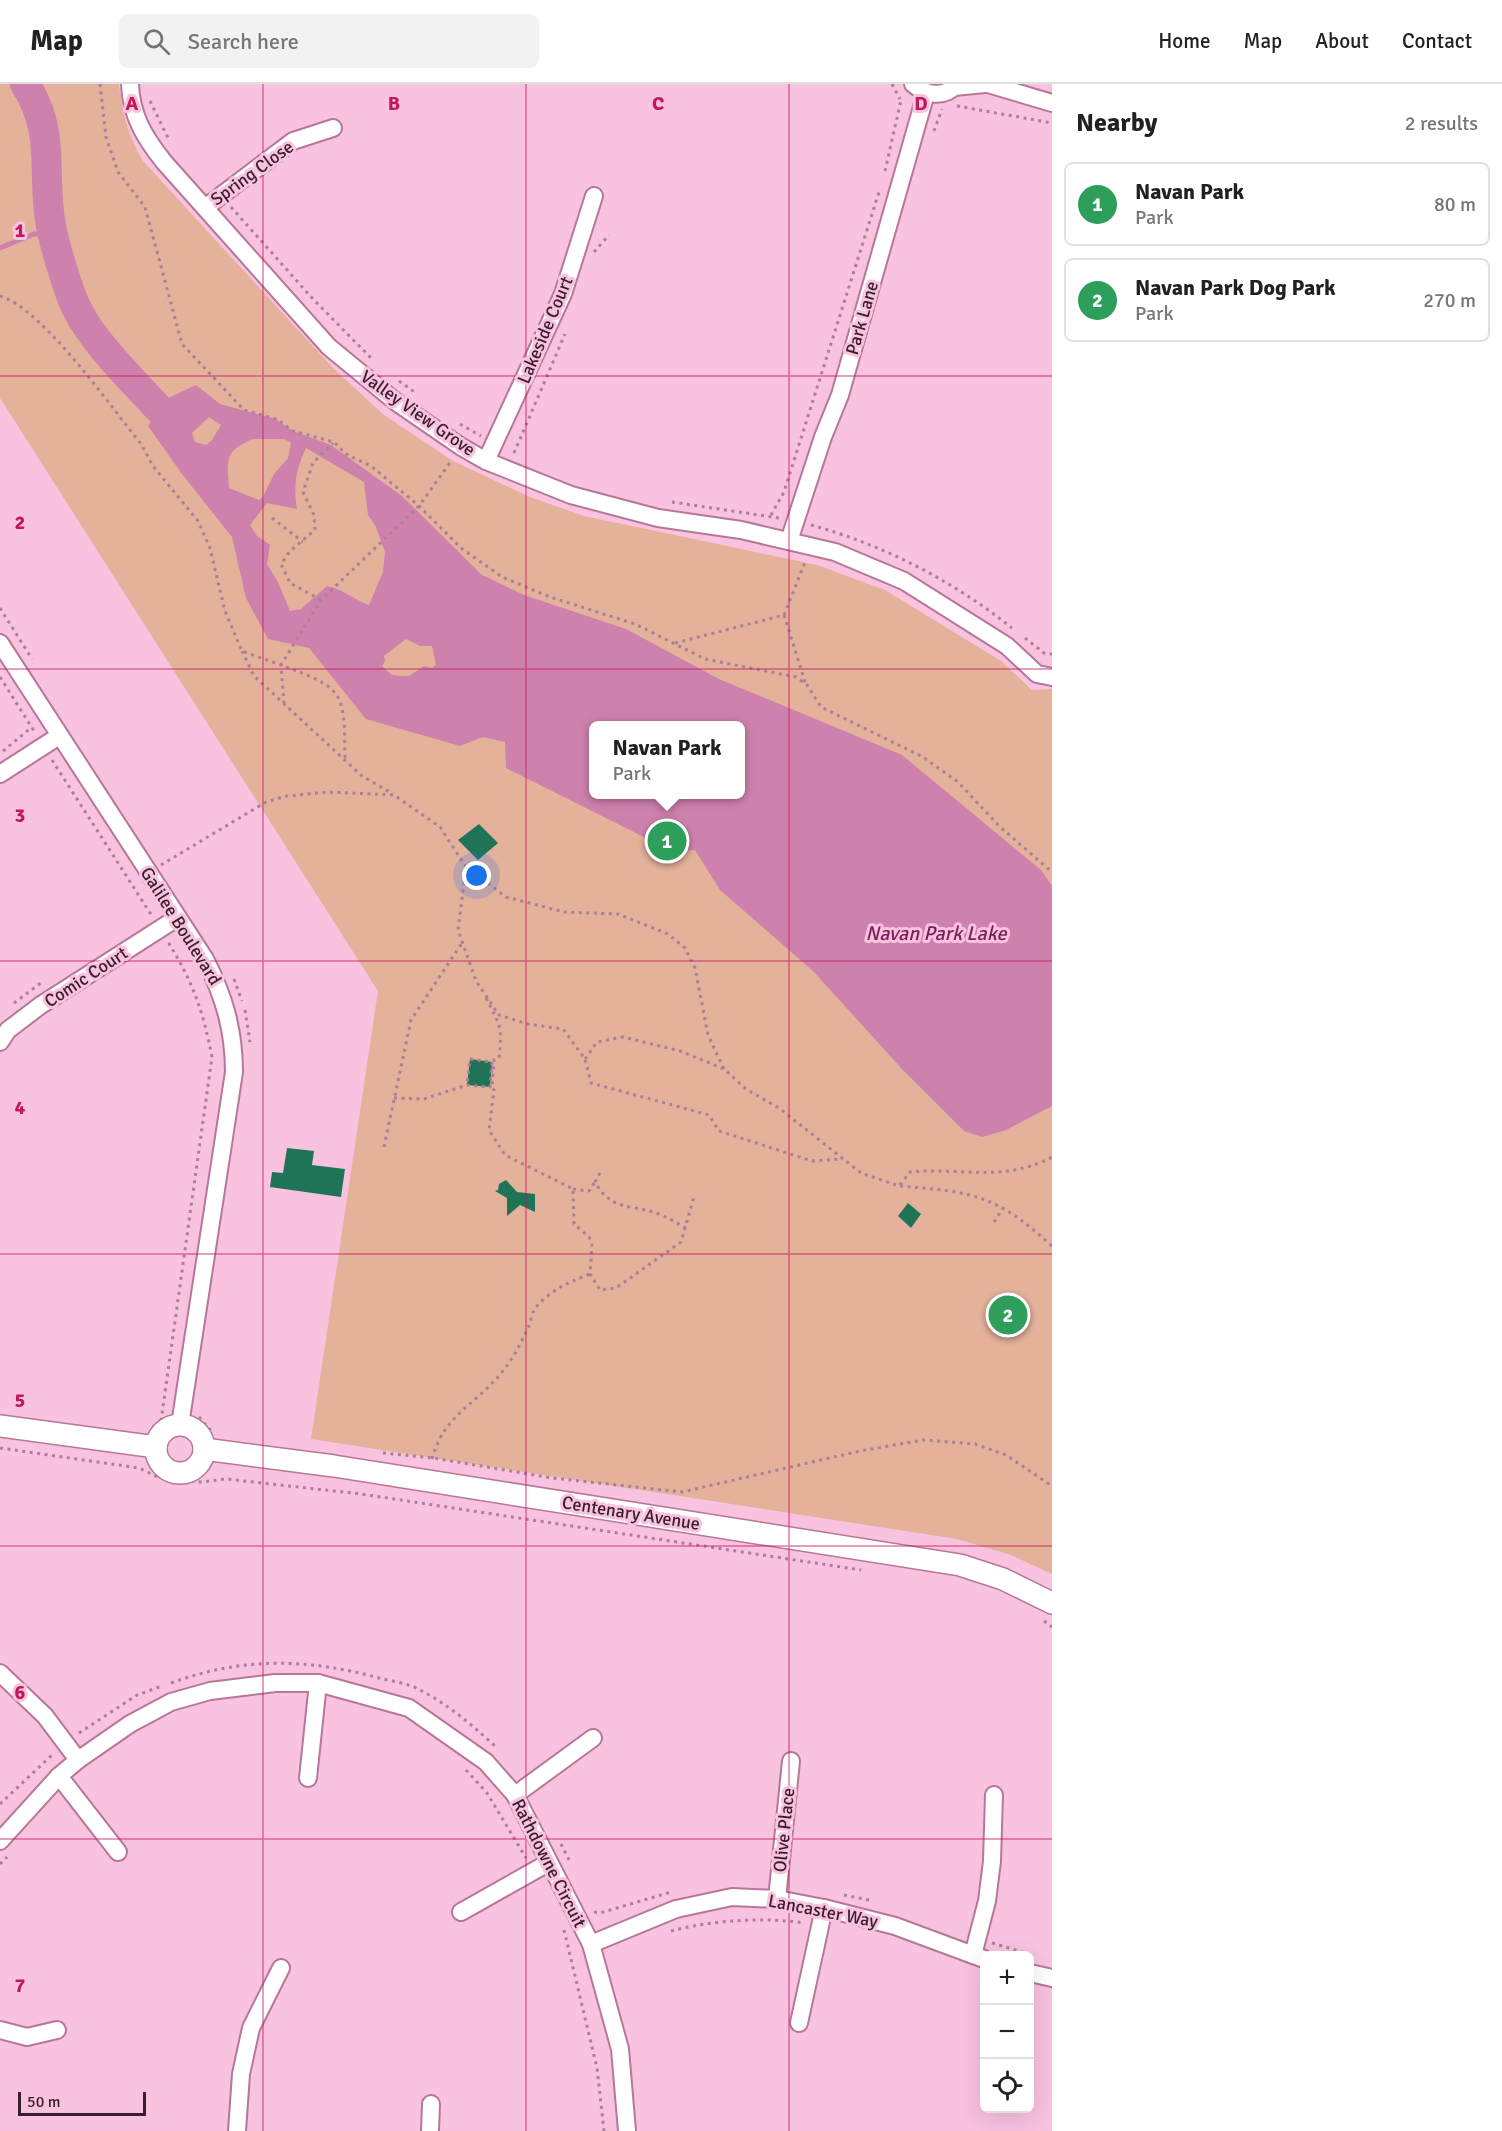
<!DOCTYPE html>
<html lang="en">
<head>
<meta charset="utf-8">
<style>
	body { margin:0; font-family:Signika,sans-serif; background:#f2f2f2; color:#202124 }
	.controls { position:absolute; right:18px; bottom:18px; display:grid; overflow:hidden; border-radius:9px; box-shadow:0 6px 24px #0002 }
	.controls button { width:54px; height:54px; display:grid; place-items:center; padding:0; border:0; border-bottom:2px solid #e0e0e0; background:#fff; color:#202124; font:30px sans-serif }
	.scale { position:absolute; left:18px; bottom:15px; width:128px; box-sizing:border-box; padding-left:6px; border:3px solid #391f2d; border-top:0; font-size:16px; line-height:21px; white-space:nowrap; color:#391f2d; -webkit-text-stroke:4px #f9c2df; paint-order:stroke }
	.you { position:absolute; left:477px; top:792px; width:21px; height:21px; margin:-15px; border:4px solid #fff; border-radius:50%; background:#1a73e8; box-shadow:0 0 0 9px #1a73e833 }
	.badge { display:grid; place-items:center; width:39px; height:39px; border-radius:50%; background:#0b8043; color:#fff; font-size:20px; font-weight:700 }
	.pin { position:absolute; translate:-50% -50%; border:3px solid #fff; box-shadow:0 2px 6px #0006 }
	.popup { position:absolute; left:589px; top:637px; width:156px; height:78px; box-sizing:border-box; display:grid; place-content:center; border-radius:9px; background:#fff; filter:drop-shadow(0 2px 4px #0005); font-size:20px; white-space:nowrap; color:#757577 }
	.popup b { font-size:22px; color:#202124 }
	.popup::after { content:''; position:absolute; left:50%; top:100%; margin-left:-12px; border:12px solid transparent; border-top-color:#fff }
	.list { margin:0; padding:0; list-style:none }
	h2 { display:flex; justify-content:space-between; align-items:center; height:78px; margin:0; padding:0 24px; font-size:26px }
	h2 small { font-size:20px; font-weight:400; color:#757577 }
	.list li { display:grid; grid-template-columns:39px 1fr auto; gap:18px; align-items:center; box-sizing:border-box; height:84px; margin:0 12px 12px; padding:0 12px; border:2px solid #e0e0e0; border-radius:9px }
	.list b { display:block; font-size:22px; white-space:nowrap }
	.list p { margin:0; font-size:20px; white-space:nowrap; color:#757577 }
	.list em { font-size:20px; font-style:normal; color:#757577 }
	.icon { flex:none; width:33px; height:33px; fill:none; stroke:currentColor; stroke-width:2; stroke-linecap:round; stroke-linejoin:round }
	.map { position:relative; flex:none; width:1052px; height:2047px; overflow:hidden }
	header { display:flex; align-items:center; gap:36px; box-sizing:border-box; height:84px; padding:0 30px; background:#fff; border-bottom:2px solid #e0e0e0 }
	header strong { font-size:28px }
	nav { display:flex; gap:33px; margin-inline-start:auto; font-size:21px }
	.search { width:420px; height:54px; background:#f2f2f2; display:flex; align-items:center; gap:15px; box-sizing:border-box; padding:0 21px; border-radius:9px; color:#757577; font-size:22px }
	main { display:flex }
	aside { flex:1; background:#fff }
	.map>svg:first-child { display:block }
	.green { fill:#e4b19a; fill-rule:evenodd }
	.water { fill:#cf81ad; fill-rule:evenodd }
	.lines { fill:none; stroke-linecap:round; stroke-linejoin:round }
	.stream { stroke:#cf81ad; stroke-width:5 }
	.river { stroke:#cf81ad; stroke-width:30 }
	.building { fill:#1f7356 }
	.minor-casing { stroke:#b6779a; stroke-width:20 }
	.tertiary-casing { stroke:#b6779a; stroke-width:24 }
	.path { stroke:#ab8097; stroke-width:3; stroke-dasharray:3 4.5; stroke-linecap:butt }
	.minor { stroke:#fff; stroke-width:16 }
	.tertiary { stroke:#fff; stroke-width:21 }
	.grid { fill:none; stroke:#c2185b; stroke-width:1.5; stroke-opacity:0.55 }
	.labels { text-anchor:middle; stroke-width:6; stroke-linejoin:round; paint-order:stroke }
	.street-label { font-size:18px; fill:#391f2d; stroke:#f9c2df }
	.water-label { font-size:20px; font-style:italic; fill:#7b1f5a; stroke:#f9c2df }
	.grid-label { font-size:20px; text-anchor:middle; font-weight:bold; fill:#c2185b; stroke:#f9c2df; stroke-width:6; stroke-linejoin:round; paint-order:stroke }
</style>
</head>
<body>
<header>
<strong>Map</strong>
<div class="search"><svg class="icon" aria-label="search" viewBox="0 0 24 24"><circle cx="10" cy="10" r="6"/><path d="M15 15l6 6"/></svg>Search here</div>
<nav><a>Home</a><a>Map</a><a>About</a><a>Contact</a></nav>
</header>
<main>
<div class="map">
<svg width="1052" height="2047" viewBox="0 0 1052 2047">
	<rect width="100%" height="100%" fill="#f9c2df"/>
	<path class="green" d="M 0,0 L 119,0 C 122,29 128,51 143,77 L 333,284 L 384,331 L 453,377 L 530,413 L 584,432 L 817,481 L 885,506 L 1001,577 L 1032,606 L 1052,605 L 1052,1490 L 1011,1471 L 957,1455 L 311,1355 L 378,907 L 0,314 ZM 594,642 L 740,642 L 740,710 L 594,710 Z"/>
	<path class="water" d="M 196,301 L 220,320 L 276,335 L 293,347 L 331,361 L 402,412 L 482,491 L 524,511 L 626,545 L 719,595 L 902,671 L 1041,786 L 1052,802 L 1052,1022 L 1006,1046 L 982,1053 L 964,1047 L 902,985 L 813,887 L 720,806 L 695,766 L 672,767 L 506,684 L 505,658 L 483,653 L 460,662 L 366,635 L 309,564 L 268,555 L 246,514 L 232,453 L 182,390 L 148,342 L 162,317 ZM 209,333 L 221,341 L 212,356 L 206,361 L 195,358 L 192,349 ZM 253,355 L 284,355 L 291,359 L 288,374 L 274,390 L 263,413 L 259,416 L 229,404 C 227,376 224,367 253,355 ZM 306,364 L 364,398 L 368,431 L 376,443 L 385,468 L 383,488 L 369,521 C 354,516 343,505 327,502 L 301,525 L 290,527 L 278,498 L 267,480 L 270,461 L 257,452 L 250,441 L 267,419 L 297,425 C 293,402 296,385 306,364 ZM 406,555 L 420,562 L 432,562 L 436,581 L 431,584 L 424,582 L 409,592 L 402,592 L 392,591 L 382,582 L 385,577 L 384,572 ZM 594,642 L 740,642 L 740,710 L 594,710 Z"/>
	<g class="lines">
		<path class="stream" d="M 0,164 L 34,150 L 53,150"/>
		<path class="river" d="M 25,0 C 57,49 41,89 51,142 C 54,159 69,210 77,225 C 93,258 133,297 158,324"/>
	</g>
	<g class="building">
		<path d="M 479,740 L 498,759 L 478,776 L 458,756 Z"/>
		<path d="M 470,975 L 492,978 L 490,1003 L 467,1001 Z"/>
		<path d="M 287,1064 L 314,1067 L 312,1081 L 345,1085 L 341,1113 L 270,1103 L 272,1088 L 283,1089 Z"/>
		<path d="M 506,1096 L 517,1108 L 535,1110 L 535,1128 L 520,1121 L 507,1132 L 507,1114 L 495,1107 L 498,1106 L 499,1100 Z"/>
		<path d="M 908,1119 L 921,1130 L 911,1144 L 898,1132 Z"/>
	</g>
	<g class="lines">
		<defs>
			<g id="minor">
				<path d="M 130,0 C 131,32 145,54 164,78 L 329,263 L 396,318 L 460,362 L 486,377 L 571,411 L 658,434 L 741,446 L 835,468 L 904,497 L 1007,562 L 1037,590 L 1052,593"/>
				<path d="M 913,0 C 926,11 944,15 957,0"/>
				<path d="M 988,0 L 1052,19"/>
				<path d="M 954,3 L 985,0"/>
				<path d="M 206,123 L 293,57 L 333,44"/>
				<path d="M 486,377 L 563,210 L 594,112"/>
				<path d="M 789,457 L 823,353 L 840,311 L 926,9"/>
				<path d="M 0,559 L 205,875 C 224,912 234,946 234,988 L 180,1341"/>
				<path d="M 0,690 L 59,652"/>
				<path d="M 0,958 L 8,946 L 41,921 L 177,834"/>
				<path d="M 0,1589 L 45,1632 L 78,1676"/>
				<path d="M 59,1692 L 118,1768"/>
				<path d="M 308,1694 L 318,1599"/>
				<path d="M 515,1711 L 593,1654"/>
				<path d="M 0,1757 L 59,1692 L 78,1676 L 130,1640 L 171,1618 L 210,1607 L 275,1599 L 318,1599 L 409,1624 L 486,1678 L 515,1711 L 591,1860 L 620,1965 L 627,2047"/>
				<path d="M 777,1815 L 791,1677"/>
				<path d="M 461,1828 L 548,1779"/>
				<path d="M 591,1860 L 676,1825 L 732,1813 L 777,1815 L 824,1824 L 895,1842 L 984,1875"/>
				<path d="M 973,1871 L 987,1817 L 992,1777 L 994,1711"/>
				<path d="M 1030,1889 L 1052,1894"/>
				<path d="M 799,1939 L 824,1824"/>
				<path d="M 0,1946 L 27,1953 L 57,1946"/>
				<path d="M 237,2047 L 241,1990 L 251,1944 L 281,1884"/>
				<path d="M 430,2047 L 431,2020"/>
			</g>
			<g id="tertiary">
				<circle cx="180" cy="1365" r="24"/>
				<path d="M 0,1342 L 156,1363"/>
				<path d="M 204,1365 L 334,1382 L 960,1481 L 1003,1495 L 1052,1519"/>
			</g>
		</defs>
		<use href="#minor" class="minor-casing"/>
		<use href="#tertiary" class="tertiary-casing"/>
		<g class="path">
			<path d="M 100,0 L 106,53 L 118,88 L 145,123 L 182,260 L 244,326 L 276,335 L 293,347 L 334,358 L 346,370 L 371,382 L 419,422 L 461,464 L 502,493 L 550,513 L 635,540 L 705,575 L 796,593 L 807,601 L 821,623 L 923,673 L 958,698 L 999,742 L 1052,788"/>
			<path d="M 892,0 L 900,15"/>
			<path d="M 150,17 L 168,54"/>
			<path d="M 957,22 L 1052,39"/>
			<path d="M 934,47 L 942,25"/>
			<path d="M 885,87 L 901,16"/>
			<path d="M 231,123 L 313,215 L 373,276"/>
			<path d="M 594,168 L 609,151"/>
			<path d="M 0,212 C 42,224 111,323 141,360 L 153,382 L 198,437 L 210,464 L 225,527 L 242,567 L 281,581 L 284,619"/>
			<path d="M 399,297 L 416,309"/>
			<path d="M 460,340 L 481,352"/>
			<path d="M 514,369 L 565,250"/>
			<path d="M 672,418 L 779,434"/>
			<path d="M 771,431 L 784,408 L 879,108"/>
			<path d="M 272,434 L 303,458"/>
			<path d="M 811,441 C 884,461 953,497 1012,544"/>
			<path d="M 321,516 L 290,499 L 281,480 L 290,467 L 315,446 L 314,431 L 303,408 L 313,379 L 333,359"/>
			<path d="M 0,524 L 32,575"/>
			<path d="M 784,531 L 806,601"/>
			<path d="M 1025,554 L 1044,569 L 1052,570"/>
			<path d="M 675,559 L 784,531 L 805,478"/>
			<path d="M 242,567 L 254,592 L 362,692 L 393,710"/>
			<path d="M 0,593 L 34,647"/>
			<path d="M 3,667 L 32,643"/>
			<path d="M 345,674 C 344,608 346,605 281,581 L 321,516 L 419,422 L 452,376"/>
			<path d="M 52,676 L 152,832"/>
			<path d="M 161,781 L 266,718 L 287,712 L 327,708 L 394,711 L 440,743 L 466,783 L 506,813 L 564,828 L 618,830 L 668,850 L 685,864 L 695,884 L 708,951 L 724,985"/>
			<path d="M 466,783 L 458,846 L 476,897 L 499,931 L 528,940 L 563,945 L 585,975 L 591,999 L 709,1031 L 719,1047 L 812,1077 L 843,1075"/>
			<path d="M 234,895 L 242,917"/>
			<path d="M 486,914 C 500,941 503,943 499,974 L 494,976 L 492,1004 L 494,1006 L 489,1046 L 505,1071 L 573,1105 L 574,1140 L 589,1153 L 592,1161 L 590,1190 L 600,1206 L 616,1204 L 681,1158 L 694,1113"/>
			<path d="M 14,919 L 42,898"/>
			<path d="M 245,926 L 250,958"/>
			<path d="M 585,975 L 597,958 L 623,953 L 680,967 L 724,985 L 746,1005 L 779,1024 L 861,1089 L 899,1102 L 910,1088 C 961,1083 1003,1099 1052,1073"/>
			<path d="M 394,1014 L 424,1015 L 467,1001 L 490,1003 L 492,978 L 470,975 L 467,1001"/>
			<path d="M 384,1063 L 411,936 L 462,859"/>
			<path d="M 600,1089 L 595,1098 C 611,1127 630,1120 656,1129 C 666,1132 676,1139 686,1144"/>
			<path d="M 900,1102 C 974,1108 996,1111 1052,1162"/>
			<path d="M 573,1105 L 589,1107 L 595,1098"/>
			<path d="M 994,1138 L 1004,1123"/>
			<path d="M 199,1333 L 212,1348"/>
			<path d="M 161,1337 L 212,973 C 203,927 193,898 168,858"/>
			<path d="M 153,1343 L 164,1335"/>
			<path d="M 0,1364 L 139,1384 L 160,1394 L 201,1398 L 226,1395 L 361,1410 L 861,1486"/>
			<path d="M 383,1369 L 433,1374 L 552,1394 L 682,1408 L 860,1367 L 923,1356 L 975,1360 L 1006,1371 L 1052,1402"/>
			<path d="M 432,1375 C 444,1330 476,1321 502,1288 C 513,1275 521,1259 528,1244 C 531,1237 532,1228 536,1223 C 552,1205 569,1198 590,1190"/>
			<path d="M 1044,1537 L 1052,1543"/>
			<path d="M 171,1599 C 242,1573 306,1574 379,1594 C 391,1597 407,1599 418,1605 C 448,1620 471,1640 496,1663"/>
			<path d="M 79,1649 L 137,1611 L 162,1602"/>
			<path d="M 466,1686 L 487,1709 L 526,1774"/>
			<path d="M 0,1720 L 53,1670"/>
			<path d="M 561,1760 L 569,1776"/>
			<path d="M 0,1780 L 7,1773"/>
			<path d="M 844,1811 L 873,1817"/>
			<path d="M 594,1828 L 600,1829 L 671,1808"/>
			<path d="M 564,1846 L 597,1984 L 604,2047"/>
			<path d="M 671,1847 C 713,1836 763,1833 805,1839"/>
			<path d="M 992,1859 L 1032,1871"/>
		</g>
		<use href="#minor" class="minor"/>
		<use href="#tertiary" class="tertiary"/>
	</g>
	<path class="grid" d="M 263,0 L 263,2047M 526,0 L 526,2047M 789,0 L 789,2047M 0,292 L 1052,292M 0,585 L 1052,585M 0,877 L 1052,877M 0,1170 L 1052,1170M 0,1462 L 1052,1462M 0,1755 L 1052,1755"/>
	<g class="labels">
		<g class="street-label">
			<text transform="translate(252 89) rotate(-36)" y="6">Spring Close</text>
			<text transform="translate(862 234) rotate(-74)" y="6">Park Lane</text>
			<text transform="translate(545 246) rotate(-67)" y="6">Lakeside Court</text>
			<text transform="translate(418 329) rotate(35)" y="6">Valley View Grove</text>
			<text transform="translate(181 842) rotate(58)" y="6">Galilee Boulevard</text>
			<text transform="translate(86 893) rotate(-33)" y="6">Comic Court</text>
			<text transform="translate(631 1429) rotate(9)" y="6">Centenary Avenue</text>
			<text transform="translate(784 1746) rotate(-84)" y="6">Olive Place</text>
			<text transform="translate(549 1779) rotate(63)" y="6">Rathdowne Circuit</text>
			<text transform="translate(823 1827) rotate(11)" y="6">Lancaster Way</text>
		</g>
		<g class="water-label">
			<text x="936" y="856">Navan Park Lake</text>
		</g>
	</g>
	<g class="grid-label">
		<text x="132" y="26">A</text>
		<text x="394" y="26">B</text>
		<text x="658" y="26">C</text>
		<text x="921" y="26">D</text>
		<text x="20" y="153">1</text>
		<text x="20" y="445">2</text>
		<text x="20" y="738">3</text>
		<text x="20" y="1030">4</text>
		<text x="20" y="1323">5</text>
		<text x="20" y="1615">6</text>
		<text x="20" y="1908">7</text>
	</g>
</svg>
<div class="controls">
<button>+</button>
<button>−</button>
<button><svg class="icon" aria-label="locate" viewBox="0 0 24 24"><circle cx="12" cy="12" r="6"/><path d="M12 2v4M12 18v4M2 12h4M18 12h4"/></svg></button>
</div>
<div class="scale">50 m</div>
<div class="you"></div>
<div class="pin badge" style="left:667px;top:757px;background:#2e9e5b">1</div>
<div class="popup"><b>Navan Park</b>Park</div>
<div class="pin badge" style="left:1008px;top:1231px;background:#2e9e5b">2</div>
</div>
<aside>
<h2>Nearby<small>2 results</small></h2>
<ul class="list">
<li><span class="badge" style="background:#2e9e5b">1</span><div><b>Navan Park</b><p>Park</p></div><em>80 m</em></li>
<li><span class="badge" style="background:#2e9e5b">2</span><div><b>Navan Park Dog Park</b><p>Park</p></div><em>270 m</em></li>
</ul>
</aside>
</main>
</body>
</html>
